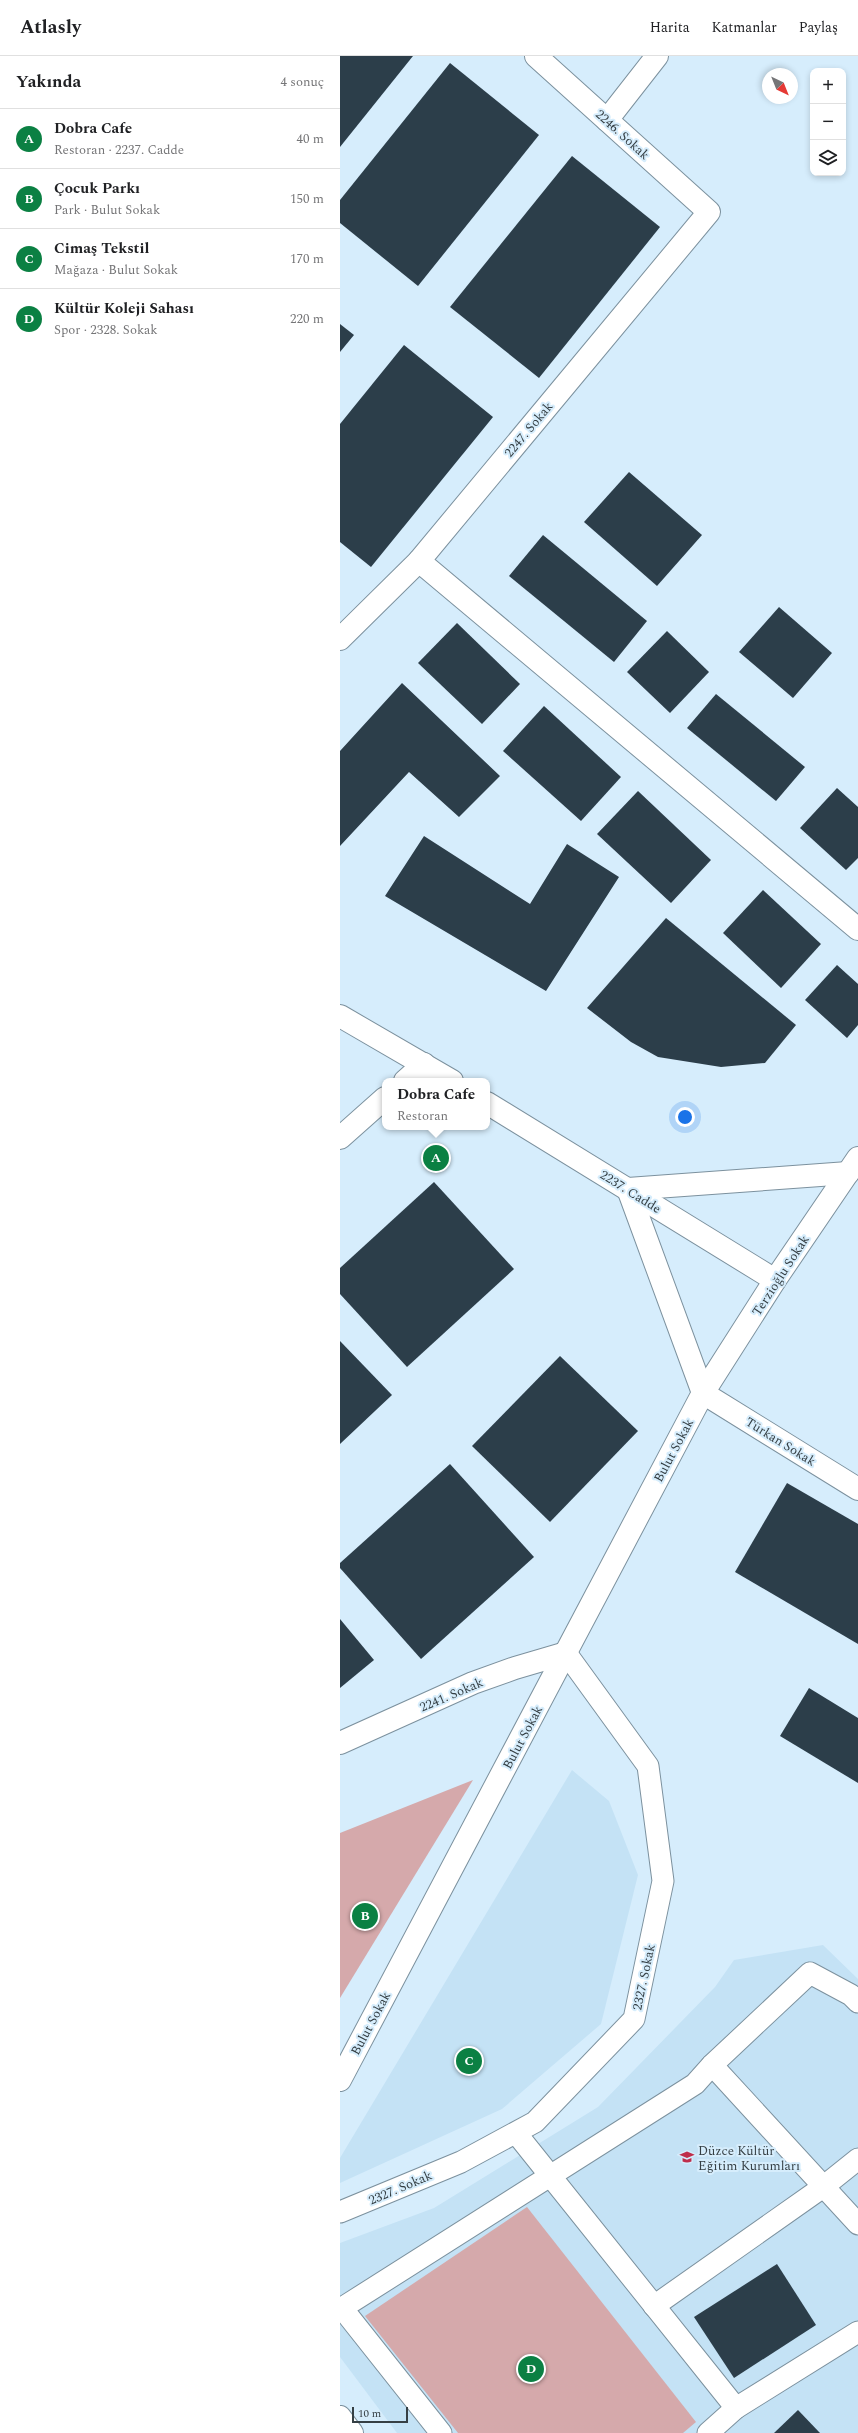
<!DOCTYPE html>
<html lang="tr">
<head>
<meta charset="utf-8">
<style>
	body { margin:0; font-family:Spectral,serif; background:#f2f2f2; color:#202124 }
	.controls { position:absolute; right:12px; top:12px; display:grid; overflow:hidden; border-radius:8px; box-shadow:0 2px 6px #0003 }
	.controls button { width:36px; height:36px; display:grid; place-items:center; padding:0; border:0; border-bottom:1px solid #e0e0e0; background:#fff; color:#202124; font:20px sans-serif }
	.compass { position:absolute; left:422px; top:12px; width:36px; height:36px; border-radius:50%; background:#fff; box-shadow:0 2px 6px #0003; rotate:137deg }
	.scale { position:absolute; left:12px; bottom:10px; width:56px; box-sizing:border-box; padding-left:4px; border:2px solid #353f44; border-top:0; font-size:11px; line-height:14px; white-space:nowrap; color:#353f44; -webkit-text-stroke:3px #d6edfc; paint-order:stroke }
	.you { position:absolute; left:345px; top:1061px; width:14px; height:14px; margin:-10px; border:3px solid #fff; border-radius:50%; background:#1a73e8; box-shadow:0 0 0 6px #1a73e833 }
	.badge { display:grid; place-items:center; width:26px; height:26px; border-radius:50%; background:#0b8043; color:#fff; font-size:13px; font-weight:700 }
	.pin { position:absolute; translate:-50% -50%; border:2px solid #fff; box-shadow:0 1px 4px #0006 }
	.popup { position:absolute; left:42px; top:1022px; width:108px; height:52px; box-sizing:border-box; display:grid; place-content:center; border-radius:8px; background:#fff; filter:drop-shadow(0 1px 3px #0005); font-size:13px; white-space:nowrap; color:#757577 }
	.popup b { font-size:15px; color:#202124 }
	.popup::after { content:''; position:absolute; left:50%; top:100%; margin-left:-8px; border:8px solid transparent; border-top-color:#fff }
	.list { margin:0; padding:0; list-style:none }
	h2 { display:flex; justify-content:space-between; align-items:center; height:52px; margin:0; padding:0 16px; font-size:17px }
	h2 small { font-size:13px; font-weight:400; color:#757577 }
	.list li { display:grid; grid-template-columns:26px 1fr auto; gap:12px; align-items:center; box-sizing:border-box; height:60px; padding:0 16px; border-top:1px solid #e0e0e0 }
	.list b { display:block; font-size:15px; white-space:nowrap }
	.list p { margin:0; font-size:13px; white-space:nowrap; color:#757577 }
	.list em { font-size:13px; font-style:normal; color:#757577 }
	.icon { flex:none; width:22px; height:22px; fill:none; stroke:currentColor; stroke-width:2; stroke-linecap:round; stroke-linejoin:round }
	.map { position:relative; flex:none; width:518px; height:2377px; overflow:hidden }
	header { display:flex; align-items:center; gap:24px; box-sizing:border-box; height:56px; padding:0 20px; background:#fff; border-bottom:1px solid #e0e0e0 }
	header strong { font-size:19px }
	nav { display:flex; gap:22px; margin-inline-start:auto; font-size:14px }
	main { display:flex }
	aside { flex:1; background:#fff }
	.map>svg:first-child { display:block }
	.built { fill:#c4e2f5 }
	.green { fill:#d5a9ab }
	.building { fill:#2c3e4a }
	.lines { fill:none; stroke-linecap:round; stroke-linejoin:round }
	.lane-casing { stroke:#7c919e; stroke-width:23 }
	.street-casing { stroke:#7c919e; stroke-width:24 }
	.secondary-casing { stroke:#7c919e; stroke-width:24 }
	.lane { stroke:#fff; stroke-width:21 }
	.street { stroke:#fff; stroke-width:22 }
	.secondary { stroke:#fff; stroke-width:22 }
	.labels { text-anchor:middle; stroke-width:4; stroke-linejoin:round; paint-order:stroke }
	.street-label { font-size:13px; fill:#353f44; stroke:#d6edfc }
	.poi-label { font-size:13px; fill:#353f44; stroke:#d6edfc; text-anchor:start }
</style>
</head>
<body>
<header>
<strong>Atlasly</strong>
<nav><a>Harita</a><a>Katmanlar</a><a>Paylaş</a></nav>
</header>
<main>
<aside>
<h2>Yakında<small>4 sonuç</small></h2>
<ul class="list">
<li><span class="badge">A</span><div><b>Dobra Cafe</b><p>Restoran · 2237. Cadde</p></div><em>40 m</em></li>
<li><span class="badge">B</span><div><b>Çocuk Parkı</b><p>Park · Bulut Sokak</p></div><em>150 m</em></li>
<li><span class="badge">C</span><div><b>Cimaş Tekstil</b><p>Mağaza · Bulut Sokak</p></div><em>170 m</em></li>
<li><span class="badge">D</span><div><b>Kültür Koleji Sahası</b><p>Spor · 2328. Sokak</p></div><em>220 m</em></li>
</ul>
</aside>
<div class="map">
<svg width="518" height="2377" viewBox="0 0 518 2377">
	<rect width="100%" height="100%" fill="#d6edfc"/>
	<g class="built">
		<path d="M 232,1714 L 269,1745 L 298,1819 L 261,1968 L 162,2053 L 0,2127 L 0,2102 Z"/>
		<path d="M 483,1889 L 518,1923 L 518,2377 L 57,2377 L 0,2301 L 0,2187 L 94,2152 L 258,2051 L 375,1931 L 394,1904 Z"/>
	</g>
	<g class="green">
		<path d="M 133,1724 L 0,1942 L 0,1777 Z"/>
		<path d="M 187,2151 L 356,2366 L 343,2377 L 118,2377 L 25,2260 Z"/>
	</g>
	<g class="building">
		<path d="M 0,0 L 73,0 L 0,91 Z"/>
		<path d="M 110,7 L 199,79 L 78,230 L 0,167 L 0,144 Z"/>
		<path d="M 232,100 L 320,171 L 199,322 L 110,251 Z"/>
		<path d="M 0,268 L 14,279 L 0,296 Z"/>
		<path d="M 64,289 L 153,361 L 31,511 L 0,486 L 0,368 Z"/>
		<path d="M 289,416 L 362,479 L 317,530 L 244,466 Z"/>
		<path d="M 203,479 L 307,565 L 274,606 L 169,520 Z"/>
		<path d="M 439,551 L 492,597 L 453,642 L 399,596 Z"/>
		<path d="M 117,567 L 180,628 L 142,668 L 78,607 Z"/>
		<path d="M 327,575 L 369,616 L 330,657 L 287,616 Z"/>
		<path d="M 62,627 L 160,720 L 119,761 L 69,716 L 0,790 L 0,695 Z"/>
		<path d="M 376,638 L 465,711 L 436,745 L 347,672 Z"/>
		<path d="M 204,650 L 281,721 L 241,765 L 163,695 Z"/>
		<path d="M 497,732 L 518,751 L 518,802 L 506,814 L 460,772 Z"/>
		<path d="M 298,735 L 371,804 L 331,847 L 257,778 Z"/>
		<path d="M 84,780 L 190,848 L 227,788 L 279,821 L 206,935 L 45,840 Z"/>
		<path d="M 423,834 L 481,888 L 441,932 L 383,877 Z"/>
		<path d="M 326,862 L 456,969 L 425,1007 L 381,1011 L 318,1001 L 291,986 L 247,952 Z"/>
		<path d="M 497,909 L 518,928 L 518,969 L 507,982 L 465,944 Z"/>
		<path d="M 94,1126 L 174,1213 L 67,1311 L 0,1238 L 0,1212 Z"/>
		<path d="M 0,1285 L 52,1339 L 0,1388 Z"/>
		<path d="M 220,1300 L 298,1375 L 210,1466 L 132,1390 Z"/>
		<path d="M 110,1408 L 194,1501 L 81,1603 L 0,1512 L 0,1507 Z"/>
		<path d="M 447,1427 L 518,1468 L 518,1588 L 395,1516 Z"/>
		<path d="M 0,1563 L 34,1604 L 0,1632 Z"/>
		<path d="M 469,1632 L 518,1662 L 518,1727 L 440,1680 Z"/>
		<path d="M 437,2208 L 476,2269 L 394,2322 L 354,2261 Z"/>
		<path d="M 458,2354 L 480,2377 L 434,2377 Z"/>
	</g>
	<g class="lines">
		<defs>
			<g id="lane">
				<path d="M 372,2009 L 518,2168"/>
				<path d="M 176,2077 L 396,2352"/>
				<path d="M 0,2156 L 121,2106 L 195,2066 L 294,1963 L 323,1825 L 308,1710 L 226,1597"/>
				<path d="M 314,2250 L 483,2131 L 518,2103"/>
				<path d="M 101,2377 L 2,2252 L 355,2028 L 372,2009 L 470,1917 L 511,1939 L 518,1946"/>
				<path d="M 368,2377 L 396,2352 L 518,2276"/>
			</g>
			<g id="street">
				<path d="M 267,64 L 317,0"/>
				<path d="M 79,505 L 518,873"/>
				<path d="M 0,583 L 79,505 L 369,156 L 196,0"/>
				<path d="M 0,960 L 112,1025"/>
				<path d="M 65,1025 L 84,1008"/>
				<path d="M 147,1047 L 435,1224"/>
				<path d="M 0,1082 L 45,1042"/>
				<path d="M 508,1117 L 288,1133 L 363,1337 L 518,1433"/>
				<path d="M 0,1687 L 133,1627 L 175,1612 L 226,1597"/>
				<path d="M 0,2361 L 12,2377"/>
			</g>
			<path id="secondary" d="M 0,2024 L 363,1337 L 435,1224 L 518,1102"/>
		</defs>
		<use href="#lane" class="lane-casing"/>
		<use href="#street" class="street-casing"/>
		<use href="#secondary" class="secondary-casing"/>
		<use href="#lane" class="lane"/>
		<use href="#street" class="street"/>
		<use href="#secondary" class="secondary"/>
	</g>
	<defs>
		<symbol id="school-bare" viewBox="-9 -9 18 18"><path d="M0-5L7-2L0 1L-7-2ZM-4 1L0 2.5L4 1V4Q0 6-4 4Z" fill="#bf2e4b" stroke="#d6edfc" stroke-width="2.5" paint-order="stroke"/></symbol>
	</defs>
	<g fill-rule="evenodd">
		<use href="#school-bare" x="337" y="2091" width="20" height="20"/>
	</g>
	<g class="labels">
		<g class="street-label">
			<text transform="translate(283 78) rotate(42)" y="5">2246. Sokak</text>
			<text transform="translate(188 373) rotate(-50)" y="5">2247. Sokak</text>
			<text transform="translate(291 1135) rotate(32)" y="5">2237. Cadde</text>
			<text transform="translate(440 1219) rotate(-57)" y="5">Terzioğlu Sokak</text>
			<text transform="translate(441 1385) rotate(32)" y="5">Türkan Sokak</text>
			<text transform="translate(333 1394) rotate(-62)" y="5">Bulut Sokak</text>
			<text transform="translate(111 1638) rotate(-23)" y="5">2241. Sokak</text>
			<text transform="translate(182 1681) rotate(-62)" y="5">Bulut Sokak</text>
			<text transform="translate(303 1921) rotate(-78)" y="5">2327. Sokak</text>
			<text transform="translate(30 1967) rotate(-62)" y="5">Bulut Sokak</text>
			<text transform="translate(60 2131) rotate(-23)" y="5">2327. Sokak</text>
		</g>
		<g class="poi-label">
			<text x="358" y="2099">Düzce Kültür<tspan x="358" dy="15">Eğitim Kurumları</tspan></text>
		</g>
	</g>
</svg>
<div class="controls">
<button>+</button>
<button>−</button>
<button><svg class="icon" aria-label="layers" viewBox="0 0 24 24"><path d="M12 4l9 5-9 5-9-5zM3 14l9 5 9-5"/></svg></button>
</div>
<svg class="compass" viewBox="-18 -18 36 36"><path d="M0-13l5 13h-10z" fill="#e53935"/><path d="M0 13l5-13h-10z" fill="#757577"/></svg>
<div class="scale">10 m</div>
<div class="you"></div>
<div class="pin badge" style="left:96px;top:1102px">A</div>
<div class="popup"><b>Dobra Cafe</b>Restoran</div>
<div class="pin badge" style="left:25px;top:1860px">B</div>
<div class="pin badge" style="left:129px;top:2005px">C</div>
<div class="pin badge" style="left:191px;top:2313px">D</div>
</div>
</main>
</body>
</html>
